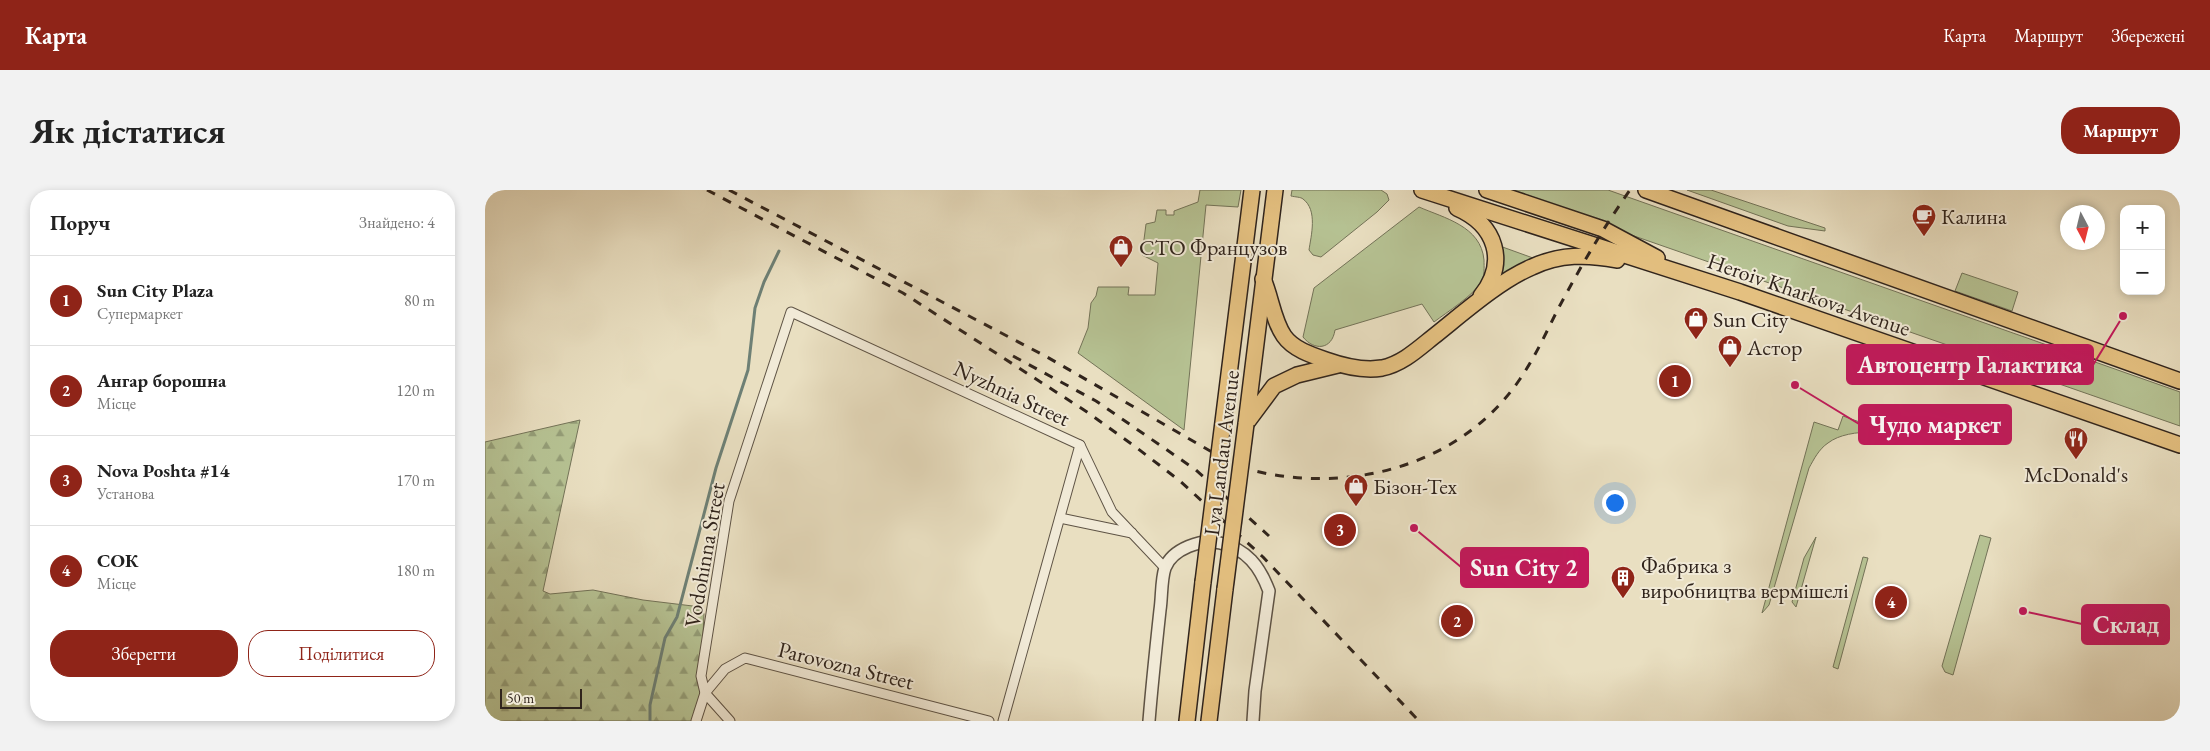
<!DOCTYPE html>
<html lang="uk">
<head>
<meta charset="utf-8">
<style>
	body { margin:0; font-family:"EB Garamond",serif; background:#f2f2f2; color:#222 }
	.controls { position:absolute; right:15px; top:15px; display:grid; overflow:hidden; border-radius:10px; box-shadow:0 2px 8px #0003 }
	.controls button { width:45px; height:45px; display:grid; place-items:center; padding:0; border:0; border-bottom:1px solid #e0e0e0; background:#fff; color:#222; font:25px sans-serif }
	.compass { position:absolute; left:1575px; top:15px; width:45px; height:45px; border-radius:50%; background:#fff; box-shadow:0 2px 8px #0003; rotate:173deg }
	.scale { position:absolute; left:15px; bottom:12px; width:82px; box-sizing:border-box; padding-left:5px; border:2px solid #30241c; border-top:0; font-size:14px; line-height:18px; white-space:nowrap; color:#30241c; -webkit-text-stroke:4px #f1ead7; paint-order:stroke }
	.you { position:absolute; left:1129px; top:312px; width:18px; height:18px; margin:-12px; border:4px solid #fff; border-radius:50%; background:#1a73e8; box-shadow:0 0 0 8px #1a73e833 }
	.badge { display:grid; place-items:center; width:32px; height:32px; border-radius:50%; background:#8f2418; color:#fff; font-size:16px; font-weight:700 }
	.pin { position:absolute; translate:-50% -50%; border:2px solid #fff; box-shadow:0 1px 5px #0006 }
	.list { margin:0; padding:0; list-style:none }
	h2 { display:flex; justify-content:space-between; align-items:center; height:65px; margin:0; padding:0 20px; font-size:21px }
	h2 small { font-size:16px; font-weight:400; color:#767676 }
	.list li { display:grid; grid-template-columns:32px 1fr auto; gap:15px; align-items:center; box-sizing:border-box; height:90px; padding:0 20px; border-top:1px solid #e0e0e0 }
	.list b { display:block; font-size:19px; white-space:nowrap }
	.list p { margin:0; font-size:16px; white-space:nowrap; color:#767676 }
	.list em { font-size:16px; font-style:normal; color:#767676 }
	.actions { display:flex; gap:10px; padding:15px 20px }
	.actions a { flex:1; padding:11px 0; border:1px solid #8f2418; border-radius:20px; text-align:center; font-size:18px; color:#8f2418 }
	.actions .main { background:#8f2418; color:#fff }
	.map { position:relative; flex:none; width:1695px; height:531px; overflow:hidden; border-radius:20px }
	header { display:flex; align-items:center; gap:30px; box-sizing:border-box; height:70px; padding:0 25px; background:#8f2418; color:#fff }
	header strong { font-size:24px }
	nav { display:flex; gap:28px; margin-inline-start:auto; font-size:18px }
	.intro { display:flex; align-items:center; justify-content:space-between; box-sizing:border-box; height:120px; padding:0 30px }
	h1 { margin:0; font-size:35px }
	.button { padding:12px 22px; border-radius:20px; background:#8f2418; color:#fff; font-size:18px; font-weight:700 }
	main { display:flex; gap:30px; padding:0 30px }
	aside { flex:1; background:#fff; border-radius:20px; box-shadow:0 2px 8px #0003 }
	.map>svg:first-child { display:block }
	.grass { fill:#b6c293; stroke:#737358 }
	.forest { fill:url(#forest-firs); stroke:#737358 }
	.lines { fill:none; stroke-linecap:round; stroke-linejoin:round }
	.stream { stroke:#6e8075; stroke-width:3 }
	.minor-casing { stroke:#5e5345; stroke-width:11 }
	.tertiary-casing { stroke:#5e5345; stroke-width:14 }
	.primary-casing { stroke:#30241c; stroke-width:18 }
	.minor { stroke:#f1ead7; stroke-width:9 }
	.tertiary { stroke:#f1ead7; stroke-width:11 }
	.primary { stroke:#e4c080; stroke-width:15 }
	.rail { stroke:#30241c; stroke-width:3; stroke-dasharray:9 9; stroke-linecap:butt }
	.primary-bridge-casing { stroke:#30241c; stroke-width:18; stroke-linecap:butt }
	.primary-bridge { stroke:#e4c080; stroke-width:15 }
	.labels { text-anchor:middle; stroke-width:4; stroke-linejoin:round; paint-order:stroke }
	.poi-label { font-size:22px; fill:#30241c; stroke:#f1ead7; text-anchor:start }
	.street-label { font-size:22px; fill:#30241c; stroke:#f1ead7 }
	.leader { fill:none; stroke:#c2185b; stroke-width:2 }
	.callout-dot { fill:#c2185b; stroke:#f1ead7; stroke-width:2 }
	.callout { fill:#c2185b; stroke:#c2185b; stroke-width:2 }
	.callout-label { font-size:24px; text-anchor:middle; font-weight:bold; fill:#fff }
</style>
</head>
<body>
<header>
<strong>Карта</strong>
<nav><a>Карта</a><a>Маршрут</a><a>Збережені</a></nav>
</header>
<div class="intro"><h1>Як дістатися</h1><a class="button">Маршрут</a></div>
<main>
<aside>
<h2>Поруч<small>Знайдено: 4</small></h2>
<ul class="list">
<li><span class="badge">1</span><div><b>Sun City Plaza</b><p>Супермаркет</p></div><em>80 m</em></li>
<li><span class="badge">2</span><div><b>Ангар борошна</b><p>Місце</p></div><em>120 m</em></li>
<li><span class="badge">3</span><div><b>Nova Poshta #14</b><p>Установа</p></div><em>170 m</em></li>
<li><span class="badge">4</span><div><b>СОК</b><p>Місце</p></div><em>180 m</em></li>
</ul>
<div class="actions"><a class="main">Зберегти</a><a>Поділитися</a></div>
</aside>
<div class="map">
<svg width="1695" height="531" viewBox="0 0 1695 531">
	<defs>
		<pattern id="forest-firs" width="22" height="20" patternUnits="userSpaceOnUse" patternTransform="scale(1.25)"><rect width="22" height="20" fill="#b6c293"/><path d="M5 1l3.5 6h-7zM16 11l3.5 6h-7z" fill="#949d77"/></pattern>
	</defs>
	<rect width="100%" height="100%" fill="#e9dfc1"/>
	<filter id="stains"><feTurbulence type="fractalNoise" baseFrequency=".004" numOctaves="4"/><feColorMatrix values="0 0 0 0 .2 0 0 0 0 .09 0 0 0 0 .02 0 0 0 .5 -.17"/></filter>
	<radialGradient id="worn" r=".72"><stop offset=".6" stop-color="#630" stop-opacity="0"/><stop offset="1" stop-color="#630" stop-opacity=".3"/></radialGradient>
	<g class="grass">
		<path d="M 715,0 L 756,0 L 753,17 L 721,15 L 699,240 L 593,163 L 603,138 L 606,113 L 611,106 L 613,97 L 644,97 L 643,105 L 670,105 L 673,73 L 657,65 L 661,34 L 670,32 L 672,20 L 681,20 L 681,25 L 689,25 L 689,21 L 713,12 Z"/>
		<path d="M 807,0 L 896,0 L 902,4 L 904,10 L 892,22 L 836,67 L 828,65 L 824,60 C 826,46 833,20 818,9 C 816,7 810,7 806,6 Z"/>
		<path d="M 1017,0 L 1123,0 L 1695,202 L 1695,236 Z"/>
		<path d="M 1202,0 L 1226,0 L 1340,38 L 1340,41 L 1303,36 Z"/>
		<path d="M 934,17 C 959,28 996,36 999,70 C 999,77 1000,86 996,92 C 988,106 962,122 949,132 L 937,114 L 850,140 C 847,160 829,161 818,147 L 829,98 Z"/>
		<path d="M 1012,55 L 1048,68 L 1016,89 L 1012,86 Z"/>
		<path d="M 1477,83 L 1533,102 L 1527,121 L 1470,101 Z"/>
		<path d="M 1358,226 L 1380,234 L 1383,226 L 1439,245 C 1412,243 1365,236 1343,253 C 1334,259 1329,269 1324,278 L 1284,415 L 1277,423 L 1329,232 L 1353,240 Z"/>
		<path d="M 1495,345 L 1506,348 L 1468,485 L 1460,482 L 1457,476 Z"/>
		<path d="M 1331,347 L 1311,417 L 1307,412 L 1319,368 Z"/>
		<path d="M 1378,367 L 1383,368 L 1353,479 L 1348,477 Z"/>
	</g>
	<path class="forest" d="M 95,230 L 58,401 L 65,404 L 108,400 L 158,410 L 216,417 L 219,424 L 216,486 L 220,503 L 211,531 L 0,531 L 0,252 Z"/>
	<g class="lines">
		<path class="stream" d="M 165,531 L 165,515 L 180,448 L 192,427 L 231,278 L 263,180 L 270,118 L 279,92 L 294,61"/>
		<defs>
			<g id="minor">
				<path d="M 575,328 L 647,343"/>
				<path d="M 211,531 L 220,503 L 216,486 L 244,311 L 306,122 L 595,255 L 627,322 L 680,378"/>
				<path d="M 245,531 L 220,503 L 240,479 L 260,468 L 504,531"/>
				<path d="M 518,531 L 595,255"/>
			</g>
			<path id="tertiary" d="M 664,531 C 667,494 671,457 675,420 C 677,407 676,390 680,378 C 687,359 717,348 735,353 C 762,359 775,377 784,401 L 770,501 L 768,531"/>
			<g id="primary">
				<path d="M 937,0 L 1255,102 L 1695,255"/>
				<path d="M 1002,0 L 1118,39 L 1172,68"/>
				<path d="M 1161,0 L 1695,191"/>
				<path d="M 972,18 C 1011,35 1023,72 996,106"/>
				<path d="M 778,89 C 786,107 788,130 799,146 C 808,159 826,165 841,170 C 858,176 879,181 897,178 C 917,174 933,159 948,147 C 977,124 1014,91 1047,77 C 1075,64 1102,64 1132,70"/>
				<path d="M 763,231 L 789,196 L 812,185 L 853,175"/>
				<path d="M 761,234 L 790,0"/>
				<path d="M 702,531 L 718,392"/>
				<path d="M 724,531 L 740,399"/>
			</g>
		</defs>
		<use href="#minor" class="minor-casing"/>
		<use href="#tertiary" class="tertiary-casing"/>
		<use href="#primary" class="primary-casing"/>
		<use href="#minor" class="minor"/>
		<use href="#tertiary" class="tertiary"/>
		<use href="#primary" class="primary"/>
		<g class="rail">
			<path d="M 222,0 L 418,103 L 602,222 L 652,258 L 695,291 L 778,367 L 934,531"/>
			<path d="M 244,0 L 562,167 L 734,266"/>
			<path d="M 528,166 L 611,211 L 711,280 L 784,346"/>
			<path d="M 755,277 C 856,307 974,279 1035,189 C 1053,163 1065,133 1080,106 C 1100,69 1121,34 1145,0"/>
		</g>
		<defs>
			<g id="primary-bridge">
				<path d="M 718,392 L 767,0"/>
				<path d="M 740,399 L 761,234"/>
			</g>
		</defs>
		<use href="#primary-bridge" class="primary-bridge-casing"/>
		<use href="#primary-bridge" class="primary-bridge"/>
	</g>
	<defs>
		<symbol id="cafe-pin" viewBox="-11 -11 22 30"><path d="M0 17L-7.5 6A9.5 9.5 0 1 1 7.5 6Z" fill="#8f2418" stroke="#f1ead7"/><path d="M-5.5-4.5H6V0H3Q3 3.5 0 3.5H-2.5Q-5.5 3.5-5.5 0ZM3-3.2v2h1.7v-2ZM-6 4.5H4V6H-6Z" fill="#fff"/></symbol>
		<symbol id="shop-pin" viewBox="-11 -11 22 30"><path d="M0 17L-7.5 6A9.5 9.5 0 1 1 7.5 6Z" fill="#8f2418" stroke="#f1ead7"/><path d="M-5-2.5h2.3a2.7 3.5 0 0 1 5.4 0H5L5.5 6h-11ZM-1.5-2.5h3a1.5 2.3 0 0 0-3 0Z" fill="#fff"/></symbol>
		<symbol id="restaurant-pin" viewBox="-11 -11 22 30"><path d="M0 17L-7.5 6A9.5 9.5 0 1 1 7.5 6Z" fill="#8f2418" stroke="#f1ead7"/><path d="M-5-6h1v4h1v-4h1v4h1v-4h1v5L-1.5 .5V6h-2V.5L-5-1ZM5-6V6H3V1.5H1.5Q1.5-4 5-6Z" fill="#fff"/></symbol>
		<symbol id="building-pin" viewBox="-11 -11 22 30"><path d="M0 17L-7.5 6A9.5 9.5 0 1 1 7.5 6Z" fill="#8f2418" stroke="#f1ead7"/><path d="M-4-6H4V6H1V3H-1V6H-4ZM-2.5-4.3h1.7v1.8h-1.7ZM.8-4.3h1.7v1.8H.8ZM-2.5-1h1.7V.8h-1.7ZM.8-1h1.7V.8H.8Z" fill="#fff"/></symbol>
	</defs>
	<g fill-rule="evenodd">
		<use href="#cafe-pin" x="1425" y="12" width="28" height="38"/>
		<use href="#shop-pin" x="622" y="43" width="28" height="38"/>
		<use href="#shop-pin" x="1197" y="115" width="28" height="38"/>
		<use href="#shop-pin" x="1231" y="143" width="28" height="38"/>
		<use href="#restaurant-pin" x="1577" y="235" width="28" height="38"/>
		<use href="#shop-pin" x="857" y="282" width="28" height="38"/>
		<use href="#building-pin" x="1124" y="374" width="28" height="38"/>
	</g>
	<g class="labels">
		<g class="poi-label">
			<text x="1456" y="34">Калина</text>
			<text x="654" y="65">СТО Французов</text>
			<text x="1228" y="137">Sun City</text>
			<text x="1262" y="165">Астор</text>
			<text x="1591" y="292" text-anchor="middle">McDonald's</text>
			<text x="888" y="304">Бізон-Тех</text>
			<text x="1156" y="383">Фабрика з<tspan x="1156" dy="25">виробництва вермішелі</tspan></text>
		</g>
		<g class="street-label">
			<text transform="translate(1324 104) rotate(19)" y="8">Heroiv Kharkova Avenue</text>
			<text transform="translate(527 203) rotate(25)" y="8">Nyzhnia Street</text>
			<text transform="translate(736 263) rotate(-83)" y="8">Lva Landau Avenue</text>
			<text transform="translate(219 365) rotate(-80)" y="8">Vodohinna Street</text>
			<text transform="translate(361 475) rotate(14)" y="8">Parovozna Street</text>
		</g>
	</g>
	<path class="leader" d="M1638 126L1608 175M1310 195L1374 234M929 338L976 377M1538 421L1597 434"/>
	<g class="callout-dot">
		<circle cx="1638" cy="126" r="5"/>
		<circle cx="1310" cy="195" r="5"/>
		<circle cx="929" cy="338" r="5"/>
		<circle cx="1538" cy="421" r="5"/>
	</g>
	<g class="callout">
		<rect x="1362" y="155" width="246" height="39" rx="5"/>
		<rect x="1374" y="215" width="152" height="39" rx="5"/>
		<rect x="976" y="358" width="127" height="39" rx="5"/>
		<rect x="1597" y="415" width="87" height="39" rx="5"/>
	</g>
	<g class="callout-label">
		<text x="1485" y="183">Автоцентр Галактика</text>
		<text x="1450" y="243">Чудо маркет</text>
		<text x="1039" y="386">Sun City 2</text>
		<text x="1641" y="443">Склад</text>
	</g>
	<rect width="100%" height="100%" filter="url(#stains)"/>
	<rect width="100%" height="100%" fill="url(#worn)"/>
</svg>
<div class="controls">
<button>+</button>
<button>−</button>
</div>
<svg class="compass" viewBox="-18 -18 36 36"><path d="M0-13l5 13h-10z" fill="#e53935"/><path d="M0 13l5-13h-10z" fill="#767676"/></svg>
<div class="scale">50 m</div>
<div class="you"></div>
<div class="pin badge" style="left:1190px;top:191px">1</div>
<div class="pin badge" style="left:972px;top:431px">2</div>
<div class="pin badge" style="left:855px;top:340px">3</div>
<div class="pin badge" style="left:1406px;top:412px">4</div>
</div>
</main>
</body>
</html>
